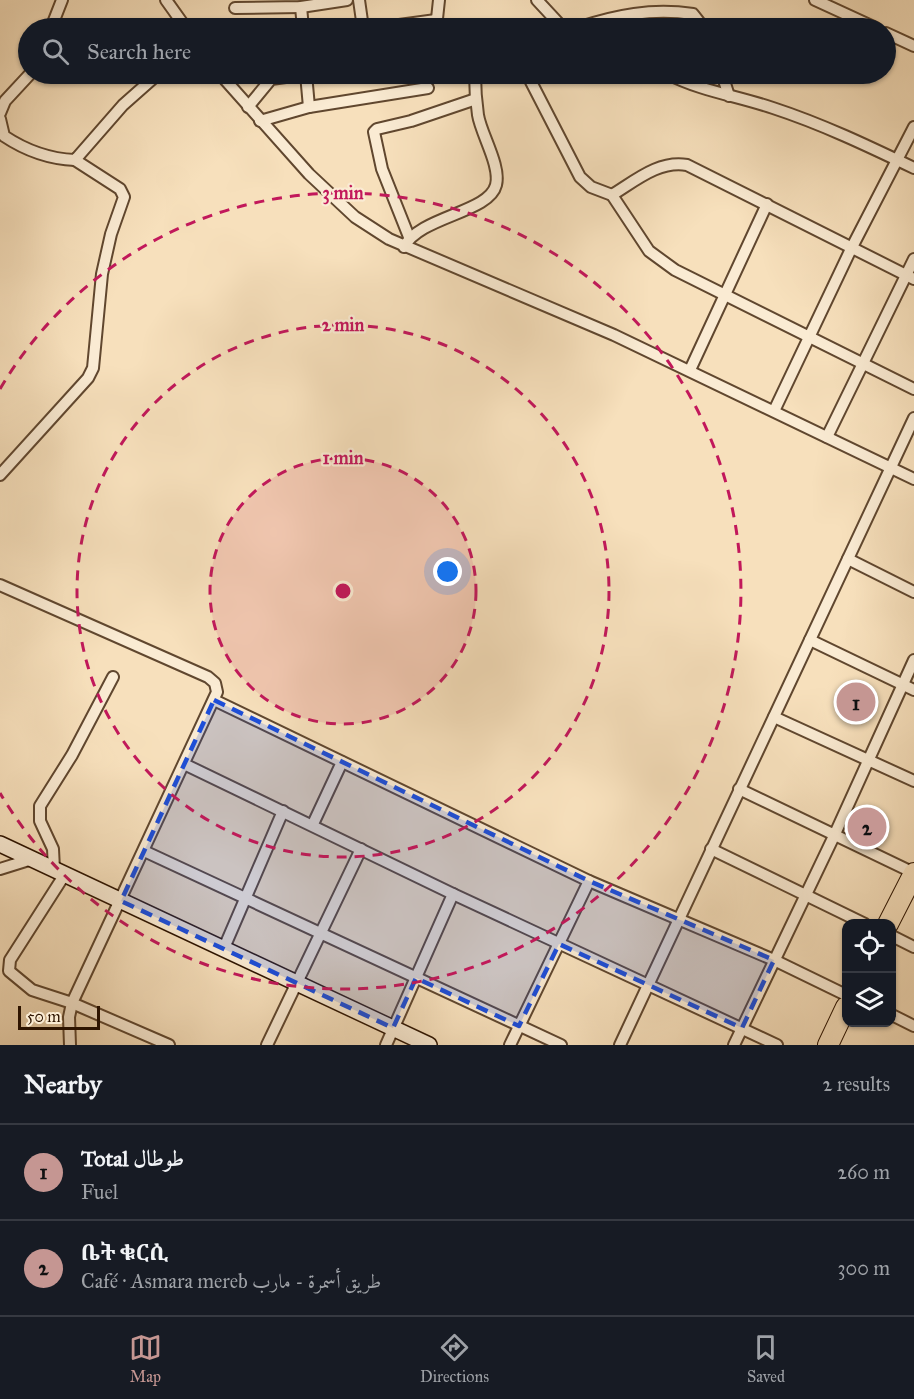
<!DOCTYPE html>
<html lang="en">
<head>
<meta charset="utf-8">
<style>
	body { margin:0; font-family:"IM FELL Great Primer",Amiri,"Noto Serif Ethiopic",serif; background:#242831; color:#f1f3f6 }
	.controls { position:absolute; right:18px; bottom:18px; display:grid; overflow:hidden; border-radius:12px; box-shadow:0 2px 4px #0004 }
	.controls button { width:54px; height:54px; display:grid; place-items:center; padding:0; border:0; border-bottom:2px solid #363941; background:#171b24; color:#f1f3f6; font:30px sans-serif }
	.scale { position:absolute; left:18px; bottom:15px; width:82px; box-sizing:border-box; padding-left:6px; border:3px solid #2e1400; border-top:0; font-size:16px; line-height:21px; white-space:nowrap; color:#2e1400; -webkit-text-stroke:4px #faebd3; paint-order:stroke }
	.you { position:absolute; left:448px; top:572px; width:21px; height:21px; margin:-15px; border:4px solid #fff; border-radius:50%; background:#1a73e8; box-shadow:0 0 0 9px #1a73e833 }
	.badge { display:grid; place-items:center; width:39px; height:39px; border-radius:50%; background:#c59692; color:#111; font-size:20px; font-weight:700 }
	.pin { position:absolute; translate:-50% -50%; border:3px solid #fff; box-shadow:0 2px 6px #0006 }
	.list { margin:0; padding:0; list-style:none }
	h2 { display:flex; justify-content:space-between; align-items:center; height:78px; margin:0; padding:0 24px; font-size:26px }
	h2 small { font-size:20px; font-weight:400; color:#9ea1a6 }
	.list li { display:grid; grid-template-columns:39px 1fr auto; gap:18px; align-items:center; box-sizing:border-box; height:96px; padding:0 24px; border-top:2px solid #363941 }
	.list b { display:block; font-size:22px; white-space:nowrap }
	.list p { margin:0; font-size:20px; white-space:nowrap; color:#9ea1a6 }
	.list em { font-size:20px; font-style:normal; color:#9ea1a6 }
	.icon { flex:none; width:33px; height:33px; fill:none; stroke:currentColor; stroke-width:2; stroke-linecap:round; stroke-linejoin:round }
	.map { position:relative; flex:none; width:914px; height:1045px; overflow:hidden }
	.search { position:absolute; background:#171b24; box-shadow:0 2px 4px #0004; left:18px; right:18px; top:18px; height:66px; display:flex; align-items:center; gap:15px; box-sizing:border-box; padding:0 21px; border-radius:33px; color:#9ea1a6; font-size:22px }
	.sheet { height:270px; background:#171b24 }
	nav { display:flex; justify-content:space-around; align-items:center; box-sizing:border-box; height:84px; border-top:2px solid #363941; background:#171b24; font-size:16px; color:#9ea1a6 }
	nav a { display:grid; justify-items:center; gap:3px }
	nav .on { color:#c59692 }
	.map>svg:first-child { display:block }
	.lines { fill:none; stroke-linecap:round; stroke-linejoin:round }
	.street-casing { stroke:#60472f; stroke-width:14 }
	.secondary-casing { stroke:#2e1400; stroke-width:18 }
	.highway-casing { stroke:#2e1400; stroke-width:22 }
	.street { stroke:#faebd3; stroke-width:10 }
	.secondary { stroke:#faebd3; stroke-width:15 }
	.highway { stroke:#f7e0bc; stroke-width:20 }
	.marked { fill:#1d4ed8; fill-opacity:0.2; stroke:#1d4ed8; stroke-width:4.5; stroke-dasharray:12 8; stroke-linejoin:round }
	.ring { fill:none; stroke:#c2185b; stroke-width:3; stroke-dasharray:10 8 }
	.centre { fill:#c2185b; stroke:#faebd3; stroke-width:3 }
	.ring-label { font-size:18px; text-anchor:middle; font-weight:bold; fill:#c2185b; stroke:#faebd3; stroke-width:4.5; stroke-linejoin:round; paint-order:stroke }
</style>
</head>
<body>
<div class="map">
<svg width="914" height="1045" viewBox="0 0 914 1045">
	<rect width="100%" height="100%" fill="#f7e0bc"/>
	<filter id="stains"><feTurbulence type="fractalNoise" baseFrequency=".00333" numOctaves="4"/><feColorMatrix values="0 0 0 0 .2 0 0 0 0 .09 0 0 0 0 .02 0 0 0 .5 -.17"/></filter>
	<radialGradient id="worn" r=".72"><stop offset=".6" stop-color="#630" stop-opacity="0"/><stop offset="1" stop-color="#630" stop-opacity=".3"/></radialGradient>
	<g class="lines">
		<defs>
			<g id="street">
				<path d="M 166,0 L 186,28"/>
				<path d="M 359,0 L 363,28"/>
				<path d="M 537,0 L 563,28"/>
				<path d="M 815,0 L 876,28"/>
				<path d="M 301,7 L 303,28"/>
				<path d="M 235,8 L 301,7 L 347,0"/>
				<path d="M 51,28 L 62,0"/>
				<path d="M 377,28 L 436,20"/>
				<path d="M 436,28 L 439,0"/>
				<path d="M 577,28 C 616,15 652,8 693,14 L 704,28"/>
				<path d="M 886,33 L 914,46"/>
				<path d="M 220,74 L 309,174 L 355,217 L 389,239 L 614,335 L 914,479"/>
				<path d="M 306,74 L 309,107"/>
				<path d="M 527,74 L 580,177 L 591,187 L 612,195 L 649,251 L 675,270 L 914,389"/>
				<path d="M 668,74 C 701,91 738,96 773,108 C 822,124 868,146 914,168"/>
				<path d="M 722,74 L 729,96"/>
				<path d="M 248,107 L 271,79 L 308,74"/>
				<path d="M 0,113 L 5,101 L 30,74"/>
				<path d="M 0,119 L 4,136 C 25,150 50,159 75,160 L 123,105 L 158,74"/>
				<path d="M 260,121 L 309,107 L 428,88"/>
				<path d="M 612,195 C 635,181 659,160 687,165 L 914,279"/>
				<path d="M 409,237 L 382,169 L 374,132 L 377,129 L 411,121 L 476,99"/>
				<path d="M 404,247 C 420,216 489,213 496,185 C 501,166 481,134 478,115 C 476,101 475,87 475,74"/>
				<path d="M 690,370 L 767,204"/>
				<path d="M 774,411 L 851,249 L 914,127"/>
				<path d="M 827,437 L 914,259"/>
				<path d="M 0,475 L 88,378 L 93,368 L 102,274 L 111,234 L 124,197 L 120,189 L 75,160"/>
				<path d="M 848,559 L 914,592"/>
				<path d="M 0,585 L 208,677 L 215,683 L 217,692 L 72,1003 L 69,1017 L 70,1045"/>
				<path d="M 810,640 L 914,690"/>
				<path d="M 214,700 L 589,881 L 774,960 L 846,995"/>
				<path d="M 774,717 L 914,781"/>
				<path d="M 184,764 L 453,894 L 777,1045"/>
				<path d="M 739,789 L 914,873"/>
				<path d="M 313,824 L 342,762"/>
				<path d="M 711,849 L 865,924"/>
				<path d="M 144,851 L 561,1045"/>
				<path d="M 0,869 L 32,859"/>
				<path d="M 54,869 L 53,849 L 40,821 L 40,806 L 72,755 L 113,677"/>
				<path d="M 65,874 L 10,960 L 9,971 L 32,990 L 72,1003 L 169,1045"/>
				<path d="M 892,936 L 914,947"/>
				<path d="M 224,948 L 283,811"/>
				<path d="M 892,1015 L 914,1026"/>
				<path d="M 267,1045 L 361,849"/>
				<path d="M 386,1045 L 453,894"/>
				<path d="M 510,1045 L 589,881"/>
				<path d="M 620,1045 L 914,418"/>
				<path d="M 734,1045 L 834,836 L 914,660"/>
			</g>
			<path id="secondary" d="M 0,844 L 429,1045"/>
			<g id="highway">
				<path d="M 888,924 L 914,873"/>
				<path d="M 828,1045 L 846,1007"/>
			</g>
		</defs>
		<use href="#street" class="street-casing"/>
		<use href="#secondary" class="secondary-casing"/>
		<use href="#highway" class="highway-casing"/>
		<use href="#street" class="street"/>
		<use href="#secondary" class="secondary"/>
		<use href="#highway" class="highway"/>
	</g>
	<path class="marked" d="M 214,700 L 589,881 L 774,960 L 742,1028 L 559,944 L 519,1026 L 416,978 L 393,1028 L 121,901 Z"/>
	<circle cx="343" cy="591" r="133" fill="#c2185b" fill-opacity=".12"/>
	<g class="ring">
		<circle cx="343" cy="591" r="133"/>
		<circle cx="343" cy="591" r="266"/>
		<path d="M0 389A398 398 0 1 1 0 793"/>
	</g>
	<circle cx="343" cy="591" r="9" class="centre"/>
	<g class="ring-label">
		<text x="343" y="199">3 min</text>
		<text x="343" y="331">2 min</text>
		<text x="343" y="464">1 min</text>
	</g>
	<rect width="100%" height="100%" filter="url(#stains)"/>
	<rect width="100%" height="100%" fill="url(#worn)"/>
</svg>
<div class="controls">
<button><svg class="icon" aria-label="locate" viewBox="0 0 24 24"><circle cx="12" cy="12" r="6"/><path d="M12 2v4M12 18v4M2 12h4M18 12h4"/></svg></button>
<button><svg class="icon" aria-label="layers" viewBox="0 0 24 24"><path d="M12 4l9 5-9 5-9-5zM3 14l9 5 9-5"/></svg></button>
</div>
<div class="scale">50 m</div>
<div class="you"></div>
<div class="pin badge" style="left:856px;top:702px">1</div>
<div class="pin badge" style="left:867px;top:827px">2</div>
<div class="search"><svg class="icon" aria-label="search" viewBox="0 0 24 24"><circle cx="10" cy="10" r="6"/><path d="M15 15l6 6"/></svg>Search here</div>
</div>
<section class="sheet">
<h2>Nearby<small>2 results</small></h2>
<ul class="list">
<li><span class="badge">1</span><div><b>Total طوطال</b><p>Fuel</p></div><em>260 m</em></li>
<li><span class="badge">2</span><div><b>ቤት ቁርሲ</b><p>Café · Asmara mereb طريق أسمرة - مارب</p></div><em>300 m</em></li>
</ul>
</section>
<nav>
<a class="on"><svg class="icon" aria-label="map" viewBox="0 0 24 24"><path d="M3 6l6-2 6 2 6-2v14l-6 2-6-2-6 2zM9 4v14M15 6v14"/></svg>Map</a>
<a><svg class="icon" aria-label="directions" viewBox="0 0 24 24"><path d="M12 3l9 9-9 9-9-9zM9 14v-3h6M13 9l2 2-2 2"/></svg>Directions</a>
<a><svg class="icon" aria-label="saved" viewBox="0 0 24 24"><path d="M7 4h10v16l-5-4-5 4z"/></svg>Saved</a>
</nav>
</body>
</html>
